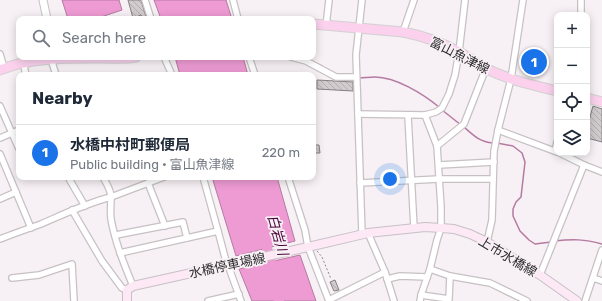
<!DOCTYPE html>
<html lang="en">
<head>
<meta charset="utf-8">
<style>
	body { margin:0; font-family:Rubik,"Noto Sans JP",sans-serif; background:#f6f6f7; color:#1f2937 }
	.controls { position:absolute; right:12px; top:12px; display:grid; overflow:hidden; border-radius:8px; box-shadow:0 2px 10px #0003 }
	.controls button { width:36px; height:36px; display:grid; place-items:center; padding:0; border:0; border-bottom:1px solid #e0e1e3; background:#fff; color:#1f2937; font:20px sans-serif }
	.you { position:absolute; left:390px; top:179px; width:14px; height:14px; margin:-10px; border:3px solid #fff; border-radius:50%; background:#1a73e8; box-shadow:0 0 0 6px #1a73e833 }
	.badge { display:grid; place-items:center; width:26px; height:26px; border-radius:50%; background:#1a73e8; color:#fff; font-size:13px; font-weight:700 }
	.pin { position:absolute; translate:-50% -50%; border:2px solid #fff; box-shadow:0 1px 4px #0006 }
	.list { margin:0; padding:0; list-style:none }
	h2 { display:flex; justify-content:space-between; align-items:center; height:52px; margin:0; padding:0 16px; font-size:17px }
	h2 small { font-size:13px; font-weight:400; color:#747a83 }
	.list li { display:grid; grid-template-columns:26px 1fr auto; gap:12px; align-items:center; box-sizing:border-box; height:56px; padding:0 16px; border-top:1px solid #e0e1e3 }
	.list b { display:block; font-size:15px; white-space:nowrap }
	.list p { margin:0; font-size:13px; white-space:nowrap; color:#747a83 }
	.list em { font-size:13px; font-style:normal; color:#747a83 }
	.icon { flex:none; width:22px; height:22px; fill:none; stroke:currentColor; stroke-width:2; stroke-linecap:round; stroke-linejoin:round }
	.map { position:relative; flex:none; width:602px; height:301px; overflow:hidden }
	.search { position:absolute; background:#fff; box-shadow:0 2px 10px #0003; left:16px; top:16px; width:300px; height:44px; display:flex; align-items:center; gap:10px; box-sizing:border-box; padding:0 14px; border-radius:8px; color:#747a83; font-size:15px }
	.panel { position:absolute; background:#fff; box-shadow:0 2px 10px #0003; left:16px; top:72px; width:300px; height:108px; border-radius:8px }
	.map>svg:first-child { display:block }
	.water { fill:#ee9bd3; stroke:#b57aa2 }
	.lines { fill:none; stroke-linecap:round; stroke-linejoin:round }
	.stream { stroke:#b57aa2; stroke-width:1.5 }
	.river { stroke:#ee9bd3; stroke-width:10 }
	.building { fill:url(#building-back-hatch); stroke:#858083 }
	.minor-casing { stroke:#c7c1c4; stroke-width:8 }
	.tertiary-casing { stroke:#c7c1c4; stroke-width:9 }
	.secondary-casing { stroke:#c7c1c4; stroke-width:10 }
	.primary-casing { stroke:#d1d1d1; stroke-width:11 }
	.path { stroke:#8e898c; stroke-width:1; stroke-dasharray:2 2; stroke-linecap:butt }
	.minor { stroke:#fff; stroke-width:5.5 }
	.tertiary { stroke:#fff; stroke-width:7 }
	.secondary { stroke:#fde8f6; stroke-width:8 }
	.primary { stroke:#fbd1ed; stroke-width:9 }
	.labels { text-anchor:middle; stroke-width:3.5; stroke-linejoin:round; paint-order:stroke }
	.street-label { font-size:13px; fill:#2f2c2e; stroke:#f7f0f4 }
	.water-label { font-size:14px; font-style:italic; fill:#4c023c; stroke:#f7f0f4 }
</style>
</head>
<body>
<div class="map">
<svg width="602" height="301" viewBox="0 0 602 301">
	<defs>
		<pattern id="building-back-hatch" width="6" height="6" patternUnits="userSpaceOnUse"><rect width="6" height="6" fill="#d1cbce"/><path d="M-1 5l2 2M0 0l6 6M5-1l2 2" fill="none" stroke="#b4aeb1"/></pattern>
	</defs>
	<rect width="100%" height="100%" fill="#f7f0f4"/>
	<g class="water">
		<path d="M 62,0 L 119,0 L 122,10 L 95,19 L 68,19 Z"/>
		<path d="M 154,0 L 226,0 L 232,19 L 161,19 Z"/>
		<path d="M 175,57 L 243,57 L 248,75 L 180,75 Z"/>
		<path d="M 212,177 L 277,177 L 295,241 L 236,256 Z"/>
		<path d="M 300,255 L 316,301 L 252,301 L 239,269 Z"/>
	</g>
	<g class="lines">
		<g class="stream">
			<path d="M 307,59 L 322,66"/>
			<path d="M 359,78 C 364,78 369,77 375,77 C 396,77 423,94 439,107"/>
			<path d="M 442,110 L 461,125"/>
			<path d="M 464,127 C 474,136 480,142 493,143"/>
			<path d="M 497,143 L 513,146 L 522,153 L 525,162 L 521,197 L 516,202 L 513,209 L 513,216 L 520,231 L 529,240 L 535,244 L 551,242"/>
			<path d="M 554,241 C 573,239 584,239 602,244"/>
		</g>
		<path class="river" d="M 263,235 L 273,268 L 279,301"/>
	</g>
	<g class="building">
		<path d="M 128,0 L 141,0 L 146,17 L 143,19 L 141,15 L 133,18 Z"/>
		<path d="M 533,53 L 538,54 L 535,72 L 529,71 Z"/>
		<path d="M 317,80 L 353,82 L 353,91 L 317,89 Z"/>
		<path d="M 593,106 L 602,109 L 602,142 L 587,138 L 587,128 Z"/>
		<path d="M 313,145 L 319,145 L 320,153 L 313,153 Z"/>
		<path d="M 335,280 L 339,290 L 334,291 L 330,282 Z"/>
	</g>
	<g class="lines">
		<defs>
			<g id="minor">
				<path d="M 145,0 L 151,19"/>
				<path d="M 233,0 L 238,19"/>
				<path d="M 581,15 L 581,0"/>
				<path d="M 326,26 L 329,0"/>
				<path d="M 403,32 L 414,0"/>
				<path d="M 0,54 L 4,68"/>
				<path d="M 164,57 L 172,75"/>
				<path d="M 249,57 L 255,75"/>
				<path d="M 291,57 L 306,61 L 336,77 L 356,77"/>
				<path d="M 51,59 L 56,75"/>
				<path d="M 24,63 L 25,71 L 26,75"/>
				<path d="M 0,106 L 19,149"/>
				<path d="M 358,114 L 425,115 L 436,112 L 442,108 L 449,94 L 455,75 L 459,52 L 465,0"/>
				<path d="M 408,116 L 414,228"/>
				<path d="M 498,130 L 557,152"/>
				<path d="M 0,138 L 19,130"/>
				<path d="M 437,146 L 464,124 L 486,68"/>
				<path d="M 555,151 L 557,142"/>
				<path d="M 560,153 L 584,165 L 602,172"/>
				<path d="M 0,154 L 31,228"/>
				<path d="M 439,165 L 494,162"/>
				<path d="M 68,177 L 85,206"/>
				<path d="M 103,177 C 106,183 111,190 111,197 C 111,205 110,212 111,219 C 115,242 124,264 133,286"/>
				<path d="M 203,177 L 218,231 L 227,265 L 229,268 L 241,301"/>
				<path d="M 288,177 L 305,230 L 308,247 L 329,301"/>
				<path d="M 148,183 L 165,226"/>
				<path d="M 360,183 L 439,179 L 493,179"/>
				<path d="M 0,199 L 16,192"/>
				<path d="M 72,210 L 102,261 L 122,288 L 127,290"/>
				<path d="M 368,233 L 385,272 L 394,301"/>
				<path d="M 362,234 L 356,55 L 362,0"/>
				<path d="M 116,235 L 183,222 L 187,238"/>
				<path d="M 0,239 C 13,234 27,229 41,224 C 64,214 87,203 111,197 L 164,177"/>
				<path d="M 487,242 L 492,220 L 494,151 L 498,130 L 511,79 L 523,0"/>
				<path d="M 120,253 L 218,231"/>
				<path d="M 430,269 L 450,276"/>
				<path d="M 540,275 L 584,165"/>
				<path d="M 12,278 L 39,275 L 72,264 L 74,301"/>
				<path d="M 593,278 L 602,281"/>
				<path d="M 387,279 L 400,276 L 427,277"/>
				<path d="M 421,295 L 449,299 L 450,276 L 490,283 L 527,301"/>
				<path d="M 329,300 L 385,272"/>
				<path d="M 208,301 L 239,294"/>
				<path d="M 420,301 L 421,295 L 430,269 L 437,240 L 441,228 L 441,207 L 437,146 L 425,115"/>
				<path d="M 585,301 L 602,250"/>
			</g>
			<path id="tertiary" d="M 43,0 L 47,19"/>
			<path id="secondary" d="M 127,301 L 127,290 L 133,286 L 308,247 L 368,233 L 425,227 L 441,228 L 454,229 L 470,234 L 487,242 L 540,275 L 577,301"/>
			<g id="primary">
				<path d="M 313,24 L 403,32 C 424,36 443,43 461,53 C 469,58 478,64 487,69 C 509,80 533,85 557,91"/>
				<path d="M 0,70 C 38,54 88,59 129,58 L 136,57"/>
				<path d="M 587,98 L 602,102"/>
			</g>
		</defs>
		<use href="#minor" class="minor-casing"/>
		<use href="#tertiary" class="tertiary-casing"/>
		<use href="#secondary" class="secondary-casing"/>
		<use href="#primary" class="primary-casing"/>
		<path class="path" d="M 317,251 L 322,257 L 331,279"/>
		<use href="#minor" class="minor"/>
		<use href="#tertiary" class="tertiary"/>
		<use href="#secondary" class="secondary"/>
		<use href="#primary" class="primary"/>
	</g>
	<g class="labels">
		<g class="street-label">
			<text transform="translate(460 55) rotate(27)" y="5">富山魚津線</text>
			<text transform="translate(508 256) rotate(31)" y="5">上市水橋線</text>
			<text transform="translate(227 265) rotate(-12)" y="5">水橋停車場線</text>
		</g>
		<g class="water-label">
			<text transform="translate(278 235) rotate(74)" y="5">白岩川</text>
		</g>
	</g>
</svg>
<div class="controls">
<button>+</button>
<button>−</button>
<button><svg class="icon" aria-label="locate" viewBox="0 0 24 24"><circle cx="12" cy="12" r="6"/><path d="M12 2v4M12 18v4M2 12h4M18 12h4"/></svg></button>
<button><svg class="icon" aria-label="layers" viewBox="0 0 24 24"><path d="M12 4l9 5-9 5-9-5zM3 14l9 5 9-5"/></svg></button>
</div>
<div class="you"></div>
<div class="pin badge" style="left:534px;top:62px">1</div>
<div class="search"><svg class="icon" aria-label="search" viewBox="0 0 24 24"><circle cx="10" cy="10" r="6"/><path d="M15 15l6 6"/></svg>Search here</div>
<section class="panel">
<h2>Nearby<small></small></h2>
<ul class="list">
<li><span class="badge">1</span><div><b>水橋中村町郵便局</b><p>Public building · 富山魚津線</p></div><em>220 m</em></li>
</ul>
</section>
</div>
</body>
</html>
